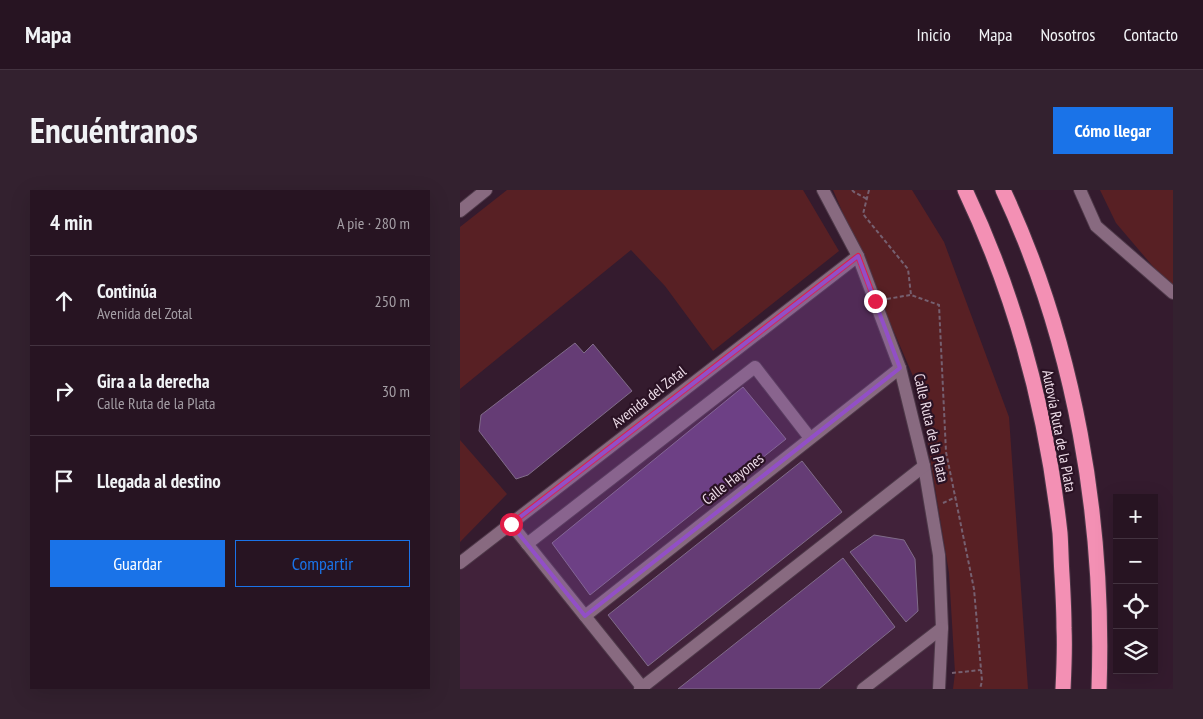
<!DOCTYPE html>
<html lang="es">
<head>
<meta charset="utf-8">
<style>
	body { margin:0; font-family:"PT Sans Narrow",sans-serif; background:#33212f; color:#f1f3f6 }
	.controls { position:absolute; right:15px; bottom:15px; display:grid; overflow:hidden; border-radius:0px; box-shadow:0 5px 20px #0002 }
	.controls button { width:45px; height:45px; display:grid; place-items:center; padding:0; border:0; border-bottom:1px solid #433340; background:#271422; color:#f1f3f6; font:25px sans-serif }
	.stop { position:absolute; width:15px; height:15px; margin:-11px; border:4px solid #e11d48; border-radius:50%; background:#fff }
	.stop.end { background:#e11d48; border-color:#fff; box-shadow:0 1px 5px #0008 }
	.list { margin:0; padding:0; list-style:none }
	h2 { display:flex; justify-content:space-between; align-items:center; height:65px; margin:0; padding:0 20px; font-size:21px }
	h2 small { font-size:16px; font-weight:400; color:#a49ea5 }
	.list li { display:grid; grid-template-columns:32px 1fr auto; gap:15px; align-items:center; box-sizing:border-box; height:90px; padding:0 20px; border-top:1px solid #433340 }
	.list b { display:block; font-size:19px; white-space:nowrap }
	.list p { margin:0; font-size:16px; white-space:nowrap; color:#a49ea5 }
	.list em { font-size:16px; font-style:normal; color:#a49ea5 }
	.actions { display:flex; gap:10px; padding:15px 20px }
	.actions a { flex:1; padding:11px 0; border:1px solid #1a73e8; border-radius:0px; text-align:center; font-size:18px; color:#1a73e8 }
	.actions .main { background:#1a73e8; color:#fff }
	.icon { flex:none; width:28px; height:28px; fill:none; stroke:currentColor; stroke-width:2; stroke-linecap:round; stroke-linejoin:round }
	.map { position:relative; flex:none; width:713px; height:499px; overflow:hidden; border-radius:0px }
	header { display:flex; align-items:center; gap:30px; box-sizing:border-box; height:70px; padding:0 25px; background:#271422; border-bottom:1px solid #433340 }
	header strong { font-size:24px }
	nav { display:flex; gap:28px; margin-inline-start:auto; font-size:18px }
	.intro { display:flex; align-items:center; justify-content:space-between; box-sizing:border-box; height:120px; padding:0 30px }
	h1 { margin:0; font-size:35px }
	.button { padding:12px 22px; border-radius:0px; background:#1a73e8; color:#fff; font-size:18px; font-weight:700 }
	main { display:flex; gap:30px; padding:0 30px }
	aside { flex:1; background:#271422; border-radius:0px; box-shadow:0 5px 20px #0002 }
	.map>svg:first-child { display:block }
	.built { fill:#41223a }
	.green { fill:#582024 }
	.building { fill:#653c75; stroke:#806c89 }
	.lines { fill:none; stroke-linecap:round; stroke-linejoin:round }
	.minor-casing { stroke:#4e3949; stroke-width:14 }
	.highway-casing { stroke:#4e3949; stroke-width:17 }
	.path { stroke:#766070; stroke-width:2; stroke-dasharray:4 2.5; stroke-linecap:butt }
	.minor { stroke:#886a80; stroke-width:12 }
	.highway { stroke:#f390b4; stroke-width:15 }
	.route { stroke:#e11d48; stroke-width:6 }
	.marked { fill:#924fc7; fill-opacity:0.2; stroke:#924fc7; stroke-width:4; stroke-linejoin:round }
	.labels { text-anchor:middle; stroke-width:4.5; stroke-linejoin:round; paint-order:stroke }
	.street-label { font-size:15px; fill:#eedde9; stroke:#2a1224 }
</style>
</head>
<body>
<header>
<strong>Mapa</strong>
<nav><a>Inicio</a><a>Mapa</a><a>Nosotros</a><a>Contacto</a></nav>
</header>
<div class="intro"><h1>Encuéntranos</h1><a class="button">Cómo llegar</a></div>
<main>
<aside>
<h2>4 min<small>A pie · 280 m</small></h2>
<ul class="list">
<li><svg class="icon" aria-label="ahead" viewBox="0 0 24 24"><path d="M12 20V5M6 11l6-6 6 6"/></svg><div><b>Continúa</b><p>Avenida del Zotal</p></div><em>250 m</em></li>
<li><svg class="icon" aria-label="right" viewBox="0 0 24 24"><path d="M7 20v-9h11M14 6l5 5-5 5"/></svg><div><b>Gira a la derecha</b><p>Calle Ruta de la Plata</p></div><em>30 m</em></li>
<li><svg class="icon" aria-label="arrive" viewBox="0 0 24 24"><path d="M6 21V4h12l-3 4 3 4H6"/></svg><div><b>Llegada al destino</b></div></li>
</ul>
<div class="actions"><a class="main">Guardar</a><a>Compartir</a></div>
</aside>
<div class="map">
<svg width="713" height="499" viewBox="0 0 713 499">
	<rect width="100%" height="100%" fill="#341b2e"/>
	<path class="built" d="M 398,66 L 464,276 L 482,438 L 479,499 L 0,499 L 0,373 Z"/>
	<g class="green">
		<path d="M 47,0 L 343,0 L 379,61 L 253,161 L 205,96 L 171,60 L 0,199 L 0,37 Z"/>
		<path d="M 373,0 L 452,0 L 484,52 L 549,227 L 568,499 L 493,499 L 495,483 L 489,383 L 459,200 Z"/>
		<path d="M 640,0 L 713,0 L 713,100 L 656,33 Z"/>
		<path d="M 0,250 L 47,304 L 0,352 Z"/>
	</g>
	<g class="building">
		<path d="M 115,153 L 124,163 L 133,154 L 172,201 L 68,285 L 56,289 L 19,241 L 21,225 Z"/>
		<path d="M 283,197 L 326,249 L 130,405 L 92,353 Z"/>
		<path d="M 342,271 L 382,322 L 188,476 L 148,425 Z"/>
		<path d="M 414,345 L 444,350 L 455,369 L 458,421 L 446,432 L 390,362 Z"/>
		<path d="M 383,368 L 435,437 L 359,499 L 218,499 Z"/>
	</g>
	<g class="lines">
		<defs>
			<g id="minor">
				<path d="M 363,0 L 398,66 L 440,178 L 464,276 L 479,365 L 482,438 L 479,499"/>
				<path d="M 620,0 L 636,36 L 713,103"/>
				<path d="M 0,21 L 26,0"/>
				<path d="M 51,334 L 182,497"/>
				<path d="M 67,354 L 295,177 L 350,248"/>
				<path d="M 0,373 L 398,66"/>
				<path d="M 125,426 L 440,178"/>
				<path d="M 180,499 L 464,276"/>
				<path d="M 403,499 L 482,438"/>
			</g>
			<g id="highway">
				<path d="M 505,0 C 556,107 587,226 600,343 C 601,357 601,371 602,385 C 603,403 604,420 604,438 C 605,458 604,479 603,499"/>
				<path d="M 543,0 C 615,154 645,330 639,499"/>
			</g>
		</defs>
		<use href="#minor" class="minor-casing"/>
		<use href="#highway" class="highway-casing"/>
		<g class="path">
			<path d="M 392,0 L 394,2 L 407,9"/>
			<path d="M 409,0 L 403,24 L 448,79 L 451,105 L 479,115 L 486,262 L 514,399 L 522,491 L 520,499"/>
			<path d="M 427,109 L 450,105"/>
			<path d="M 483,313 L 496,307"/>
			<path d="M 492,483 L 521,480"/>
		</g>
		<use href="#minor" class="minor"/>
		<use href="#highway" class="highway"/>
	</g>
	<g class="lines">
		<path class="route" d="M 51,334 L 398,66 L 415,111"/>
	</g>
	<path class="marked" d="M 398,66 L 440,178 L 125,426 L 51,334 Z"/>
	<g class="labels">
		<g class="street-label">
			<text transform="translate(189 207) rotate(-38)" y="5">Avenida del Zotal</text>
			<text transform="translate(471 238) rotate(77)" y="5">Calle Ruta de la Plata</text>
			<text transform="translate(599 241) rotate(79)" y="5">Autovía Ruta de la Plata</text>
			<text transform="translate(273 289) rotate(-38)" y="5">Calle Hayones</text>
		</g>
	</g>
</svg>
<div class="controls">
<button>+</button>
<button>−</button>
<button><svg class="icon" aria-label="locate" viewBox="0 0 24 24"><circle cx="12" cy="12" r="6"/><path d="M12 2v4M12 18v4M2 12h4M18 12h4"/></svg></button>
<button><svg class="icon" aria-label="layers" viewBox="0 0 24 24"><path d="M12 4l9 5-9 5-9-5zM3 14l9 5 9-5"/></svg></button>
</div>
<div class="stop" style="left:51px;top:334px"></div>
<div class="stop end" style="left:415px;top:111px"></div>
</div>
</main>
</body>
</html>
